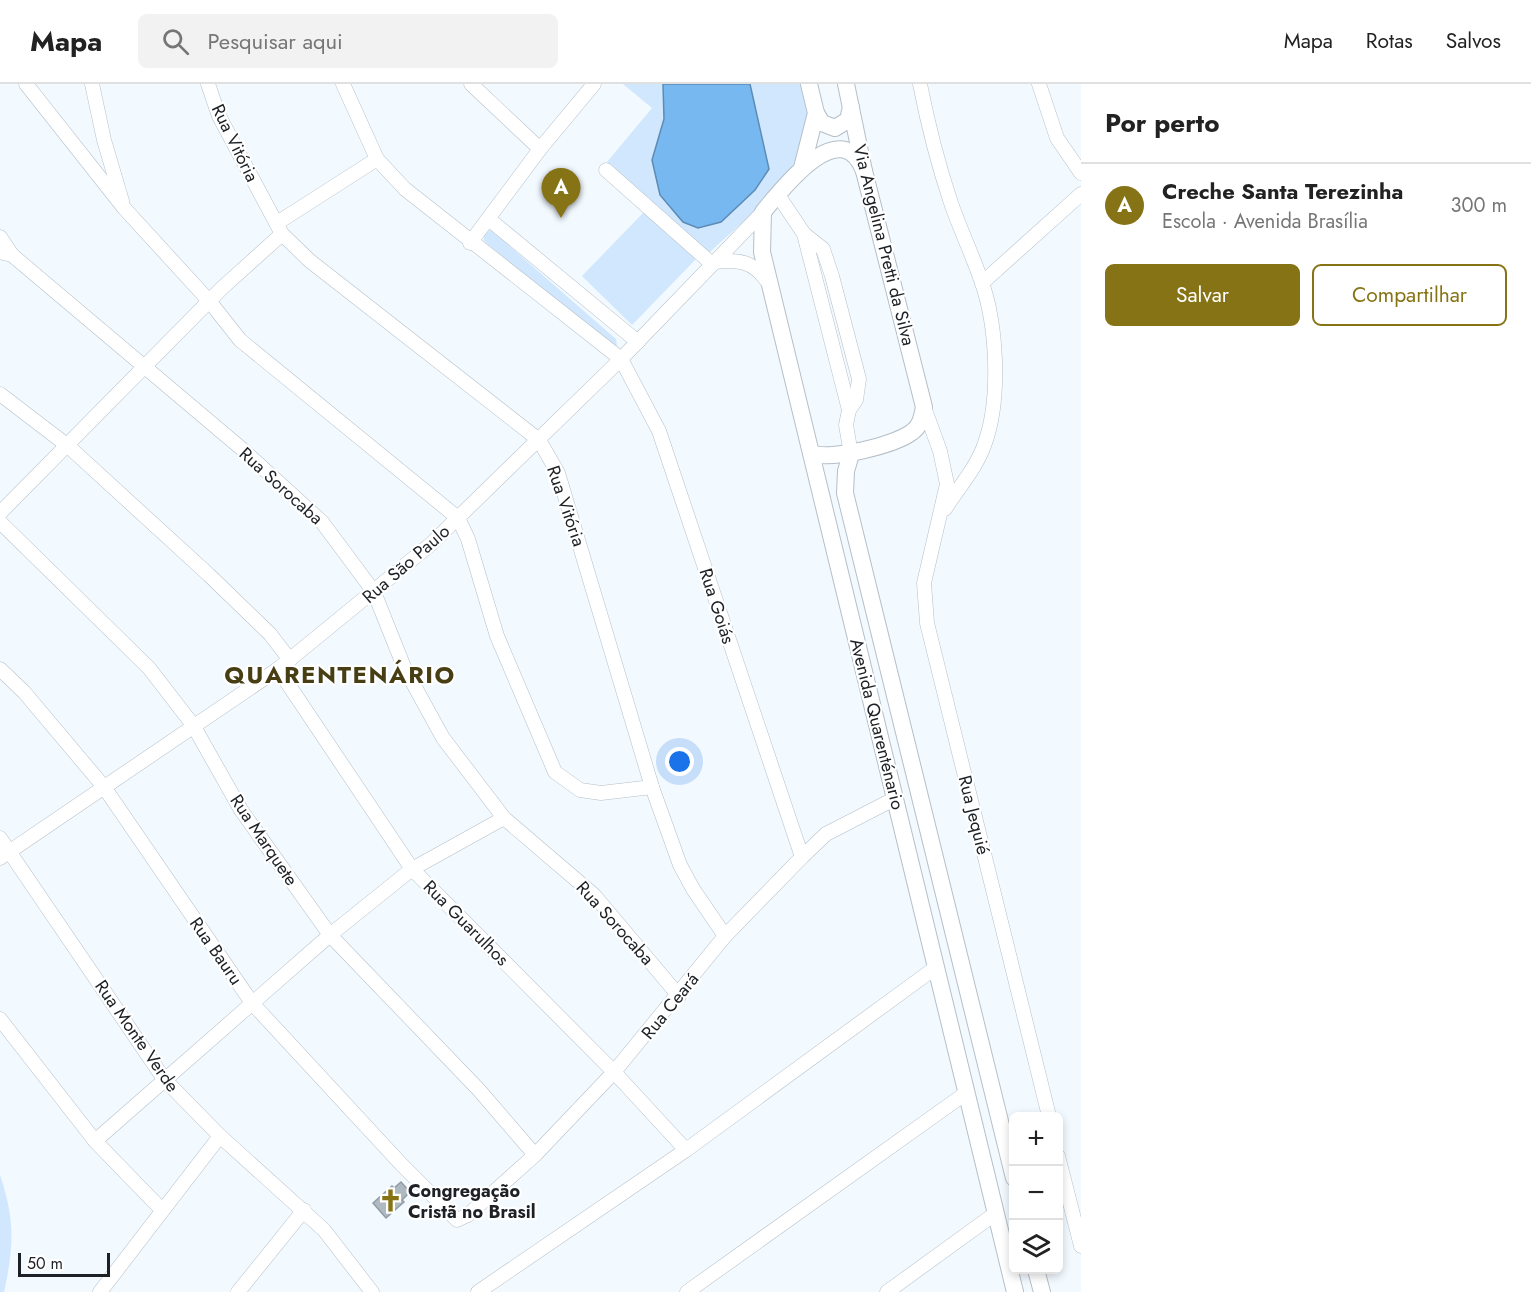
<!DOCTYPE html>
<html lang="pt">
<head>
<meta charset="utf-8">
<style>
	body { margin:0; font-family:Jost,sans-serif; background:#f2f2f2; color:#222 }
	.controls { position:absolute; right:18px; bottom:18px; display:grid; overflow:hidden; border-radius:9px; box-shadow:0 3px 9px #0003 }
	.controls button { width:54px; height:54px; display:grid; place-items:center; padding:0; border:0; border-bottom:2px solid #e0e0e0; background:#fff; color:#222; font:30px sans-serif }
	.scale { position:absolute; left:18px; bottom:15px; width:92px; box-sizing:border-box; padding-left:6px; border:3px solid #1d2125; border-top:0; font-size:16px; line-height:21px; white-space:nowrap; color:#1d2125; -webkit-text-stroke:4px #fff; paint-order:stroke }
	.you { position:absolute; left:680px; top:678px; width:21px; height:21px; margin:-15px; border:4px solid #fff; border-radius:50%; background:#1a73e8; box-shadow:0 0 0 9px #1a73e833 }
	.badge { display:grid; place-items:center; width:39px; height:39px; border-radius:50%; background:#867315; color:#fff; font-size:20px; font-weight:700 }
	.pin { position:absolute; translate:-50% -50px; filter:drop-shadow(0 2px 3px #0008) }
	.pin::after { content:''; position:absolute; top:32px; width:21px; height:18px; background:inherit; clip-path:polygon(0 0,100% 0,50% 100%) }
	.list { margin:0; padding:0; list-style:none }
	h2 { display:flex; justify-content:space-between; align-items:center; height:78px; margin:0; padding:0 24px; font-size:26px }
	h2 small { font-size:20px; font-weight:400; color:#767676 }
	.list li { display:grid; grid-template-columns:39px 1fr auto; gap:18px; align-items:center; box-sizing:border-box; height:84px; padding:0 24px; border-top:2px solid #e0e0e0 }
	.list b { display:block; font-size:22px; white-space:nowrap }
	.list p { margin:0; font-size:20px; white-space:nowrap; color:#767676 }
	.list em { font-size:20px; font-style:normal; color:#767676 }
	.actions { display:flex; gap:12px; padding:18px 24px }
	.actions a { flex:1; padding:14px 0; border:2px solid #867315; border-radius:9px; text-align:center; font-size:21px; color:#867315 }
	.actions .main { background:#867315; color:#fff }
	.icon { flex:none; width:33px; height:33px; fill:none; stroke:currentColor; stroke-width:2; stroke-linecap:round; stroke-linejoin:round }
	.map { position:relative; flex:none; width:1081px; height:1208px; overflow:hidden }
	header { display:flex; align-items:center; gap:36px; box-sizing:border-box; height:84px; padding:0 30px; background:#fff; border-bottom:2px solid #e0e0e0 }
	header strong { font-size:28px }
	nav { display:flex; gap:33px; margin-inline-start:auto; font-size:21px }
	.search { width:420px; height:54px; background:#f2f2f2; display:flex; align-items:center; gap:15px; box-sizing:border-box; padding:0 21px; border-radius:9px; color:#767676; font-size:22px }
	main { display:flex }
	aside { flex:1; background:#fff }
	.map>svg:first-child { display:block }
	.green { fill:#d0e7fd }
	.water { fill:#78b8f1; stroke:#5d8bb4; stroke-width:1.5 }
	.building { fill:#afb9c2; stroke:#929ca5; stroke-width:1.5 }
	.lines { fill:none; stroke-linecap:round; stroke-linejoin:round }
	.minor-casing { stroke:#b5bfc8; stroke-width:15 }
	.major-casing { stroke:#b5bfc8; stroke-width:18 }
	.minor { stroke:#fff; stroke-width:14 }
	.major { stroke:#fff; stroke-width:16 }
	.labels { text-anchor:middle; stroke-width:4.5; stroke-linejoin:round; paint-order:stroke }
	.street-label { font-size:18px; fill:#1d2125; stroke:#fff }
	.poi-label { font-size:18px; font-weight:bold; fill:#1d2125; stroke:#fff; text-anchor:start }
	.district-label { font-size:24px; font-weight:bold; letter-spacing:1.5px; fill:#473e14; stroke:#fff }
</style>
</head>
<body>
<header>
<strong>Mapa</strong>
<div class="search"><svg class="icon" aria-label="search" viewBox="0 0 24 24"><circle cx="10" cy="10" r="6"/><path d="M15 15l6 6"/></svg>Pesquisar aqui</div>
<nav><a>Mapa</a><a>Rotas</a><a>Salvos</a></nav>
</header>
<main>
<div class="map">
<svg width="1081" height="1208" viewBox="0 0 1081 1208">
	<rect width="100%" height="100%" fill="#f2f9ff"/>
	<g class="green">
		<path d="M 623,0 L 803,0 C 805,9 807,19 807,28 C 810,88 748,132 709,169 L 607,78 L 652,24 Z"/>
		<path d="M 646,126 L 696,175 L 632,241 L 582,192 Z"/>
		<path d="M 491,146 L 616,255 L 617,262 L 611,264 L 484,157 L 484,149 Z"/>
		<path d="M 0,1091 C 15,1136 14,1162 4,1208 L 0,1208 Z"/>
	</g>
	<path class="water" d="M 663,0 L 750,0 L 769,85 L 755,106 L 721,138 L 698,144 L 683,138 L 660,111 L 652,76 L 664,35 Z"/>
	<path class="building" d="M 401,1098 L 410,1108 L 402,1116 L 404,1118 L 386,1134 L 373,1119 L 392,1102 L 394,1104 Z"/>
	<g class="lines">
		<defs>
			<g id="minor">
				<path d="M 26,0 L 124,124 L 210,218 L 240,256 L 458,434 L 468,455 L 497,552 L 555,688 L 580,706 L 601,709 L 652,703"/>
				<path d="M 92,0 L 104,56 L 122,117"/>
				<path d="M 208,0 L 219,32 L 282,150 L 310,177 L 539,356 L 558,389 L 652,703 L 680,781 L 693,805 L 725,852"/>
				<path d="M 343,0 L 377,75 L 405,105 L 621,275 L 659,347 L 802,773"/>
				<path d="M 471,0 L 540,65"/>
				<path d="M 920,0 C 928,41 938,80 951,119 C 960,145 972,170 981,196 C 997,240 1001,314 985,359 C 977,383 959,403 945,425"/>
				<path d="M 1039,0 L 1057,54 L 1081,89"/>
				<path d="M 606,86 L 712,180"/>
				<path d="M 778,111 L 804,150 L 823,165 L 832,192 L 859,295 L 856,316 L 849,326"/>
				<path d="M 490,136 L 638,258"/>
				<path d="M 277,139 L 377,75"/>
				<path d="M 804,150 L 849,326 L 846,341 L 851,370"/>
				<path d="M 0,153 L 12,171"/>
				<path d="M 470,159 L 540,65 L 594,0"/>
				<path d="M 0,168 L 12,171 L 242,365 L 322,438 L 374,508 L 404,583 L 443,654 L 504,734 L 594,811 L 679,912"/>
				<path d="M 714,178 C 738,175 753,177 767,197"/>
				<path d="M 982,199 L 1081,110"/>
				<path d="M 0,310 L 68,362 L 209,491 L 270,550 L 290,576"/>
				<path d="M 924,323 L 940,367 L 947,400 L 924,499 L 927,539 L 1049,1032"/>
				<path d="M 0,429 L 222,204 L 282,150"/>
				<path d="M 0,438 L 149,584 L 193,641 L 241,726 L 330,851 L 479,1006 L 535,1071"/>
				<path d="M 0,585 L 24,608 L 104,703 L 252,919 L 401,1080 L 457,1136 L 468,1131 L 535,1071 L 614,988 L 725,852 L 802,773 L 826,750 L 894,715"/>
				<path d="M 278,585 L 412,785 L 614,988 L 686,1066"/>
				<path d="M 0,754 L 164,995 L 220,1052 L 324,1146 L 372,1208"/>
				<path d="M 0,774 L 278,585 L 431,460 L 621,275 L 763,128"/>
				<path d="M 0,935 L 95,1057 L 162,1126"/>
				<path d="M 95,1057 L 330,851 L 412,785 L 504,734"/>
				<path d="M 1058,1072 L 1081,1162"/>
				<path d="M 100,1208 L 220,1052"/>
				<path d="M 238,1208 L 304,1126"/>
				<path d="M 478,1208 L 686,1066 L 935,884"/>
				<path d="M 687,1208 L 966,1009"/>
				<path d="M 887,1208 L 996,1129"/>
			</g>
			<g id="major">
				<path d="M 816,29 L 822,39 L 835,44 L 848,36 L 851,23"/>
				<path d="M 802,84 L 816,29 L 809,0"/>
				<path d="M 864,87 C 841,28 782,105 763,128 L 762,168 L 1015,1208"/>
				<path d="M 811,369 C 831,377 895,361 912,348 C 921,342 922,332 924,323 L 864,87 L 846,0"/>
				<path d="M 851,370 L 846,387 L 845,409 L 1014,1094"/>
				<path d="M 1036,1186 L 1042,1208"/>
			</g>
		</defs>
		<use href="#minor" class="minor-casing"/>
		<use href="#major" class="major-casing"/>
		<use href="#minor" class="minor"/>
		<use href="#major" class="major"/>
	</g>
	<defs>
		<symbol id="church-bare" viewBox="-9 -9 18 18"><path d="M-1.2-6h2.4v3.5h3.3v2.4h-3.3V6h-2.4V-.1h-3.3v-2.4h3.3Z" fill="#867315" stroke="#fff" stroke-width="2.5" paint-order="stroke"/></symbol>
	</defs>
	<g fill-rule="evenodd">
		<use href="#church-bare" x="374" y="1100" width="33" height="33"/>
	</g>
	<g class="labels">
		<g class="street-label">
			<text transform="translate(235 59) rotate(64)" y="6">Rua Vitória</text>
			<text transform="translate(884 161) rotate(76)" y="6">Via Angelina Pretti da Silva</text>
			<text transform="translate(281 402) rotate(42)" y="6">Rua Sorocaba</text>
			<text transform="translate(566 422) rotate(71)" y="6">Rua Vitória</text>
			<text transform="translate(406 480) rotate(-41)" y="6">Rua São Paulo</text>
			<text transform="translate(717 522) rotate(72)" y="6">Rua Goiás</text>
			<text transform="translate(877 640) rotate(76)" y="6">Avenida Quarenténario</text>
			<text transform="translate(974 731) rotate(76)" y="6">Rua Jequié</text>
			<text transform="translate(264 756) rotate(56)" y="6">Rua Marquete</text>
			<text transform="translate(466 839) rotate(45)" y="6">Rua Guarulhos</text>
			<text transform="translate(615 839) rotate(48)" y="6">Rua Sorocaba</text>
			<text transform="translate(216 867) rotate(55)" y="6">Rua Bauru</text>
			<text transform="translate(670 922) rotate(-51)" y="6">Rua Ceará</text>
			<text transform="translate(137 952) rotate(55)" y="6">Rua Monte Verde</text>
		</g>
		<g class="poi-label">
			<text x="408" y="1113">Congregação<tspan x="408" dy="21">Cristã no Brasil</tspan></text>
		</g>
		<g class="district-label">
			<text x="340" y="599">QUARENTENÁRIO</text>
		</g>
	</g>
</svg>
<div class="controls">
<button>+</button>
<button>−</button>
<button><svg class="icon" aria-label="layers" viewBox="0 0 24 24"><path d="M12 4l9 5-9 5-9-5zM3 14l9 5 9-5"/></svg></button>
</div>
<div class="scale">50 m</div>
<div class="you"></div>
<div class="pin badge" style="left:561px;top:134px">A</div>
</div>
<aside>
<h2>Por perto<small></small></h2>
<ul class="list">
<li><span class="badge">A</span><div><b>Creche Santa Terezinha</b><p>Escola · Avenida Brasília</p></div><em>300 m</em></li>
</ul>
<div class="actions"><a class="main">Salvar</a><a>Compartilhar</a></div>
</aside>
</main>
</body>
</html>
